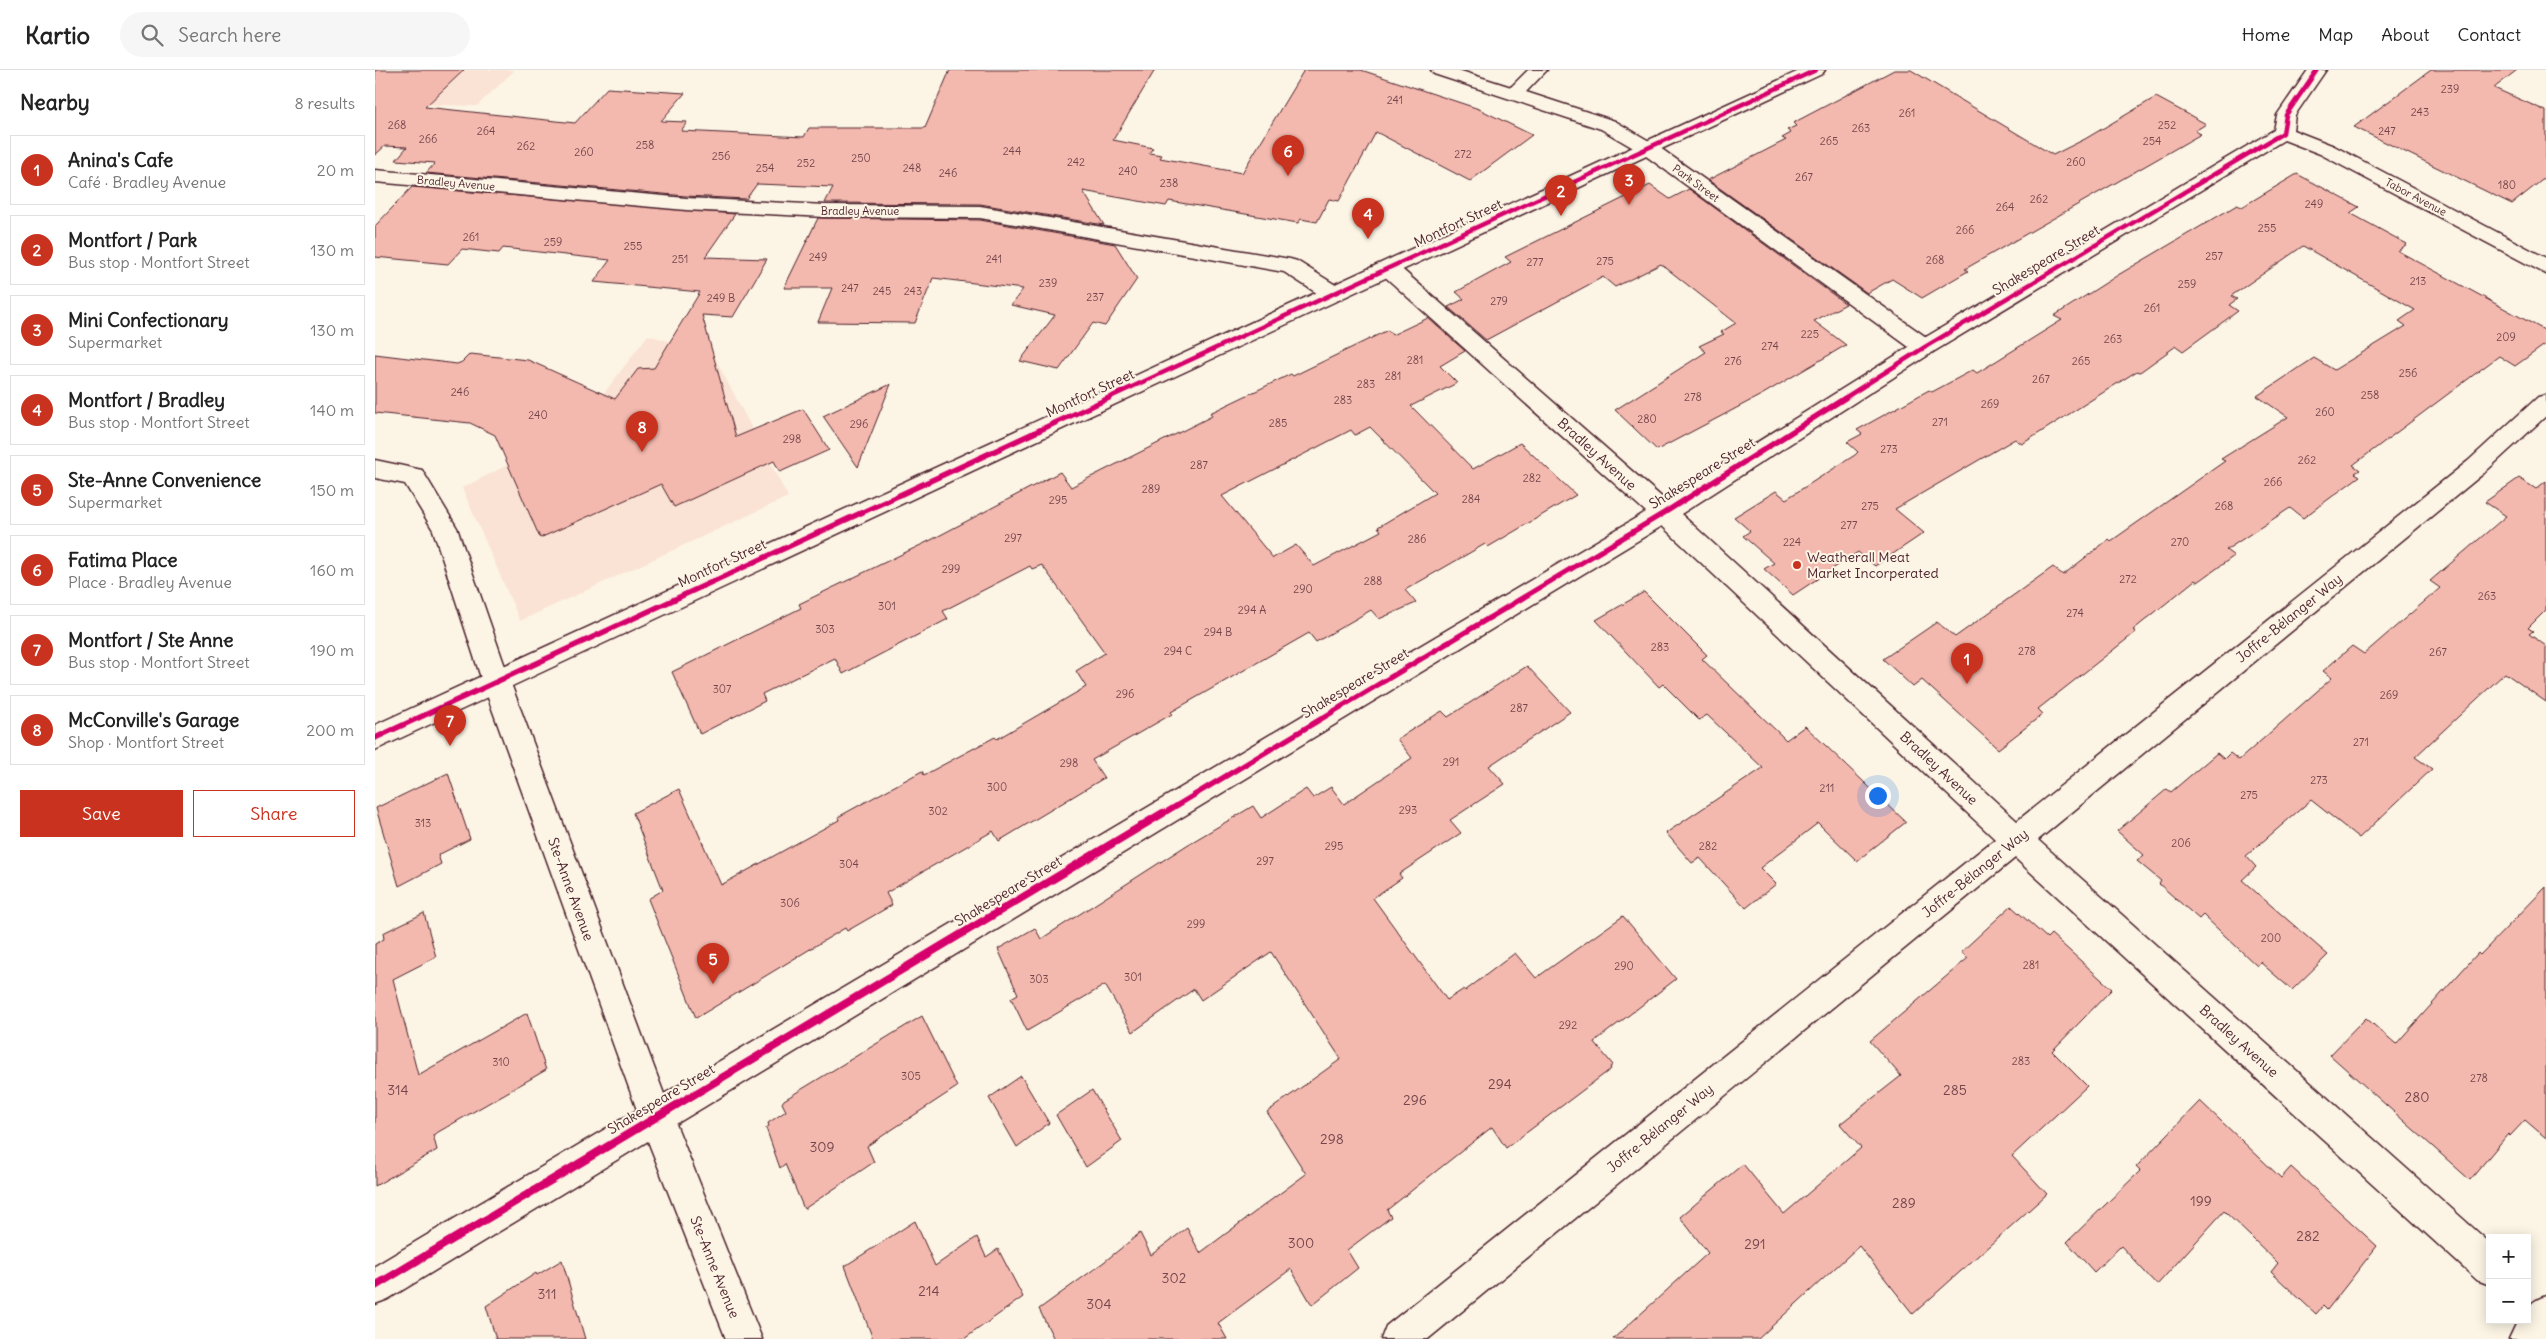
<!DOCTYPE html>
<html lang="en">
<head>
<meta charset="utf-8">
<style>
	body { margin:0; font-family:Delius,sans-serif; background:#f6f6f6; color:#222 }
	.controls { position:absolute; right:15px; bottom:15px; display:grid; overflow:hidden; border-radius:0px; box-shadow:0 2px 12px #0003 }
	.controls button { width:45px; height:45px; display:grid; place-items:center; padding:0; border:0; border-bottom:1px solid #e0e0e0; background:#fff; color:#222; font:25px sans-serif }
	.you { position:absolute; left:1502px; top:725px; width:18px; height:18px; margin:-12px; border:4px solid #fff; border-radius:50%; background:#1a73e8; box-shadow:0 0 0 8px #1a73e833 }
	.badge { display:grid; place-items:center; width:32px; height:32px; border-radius:50%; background:#c8321e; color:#fff; font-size:16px; font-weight:700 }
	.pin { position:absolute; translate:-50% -41px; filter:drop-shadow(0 1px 2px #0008) }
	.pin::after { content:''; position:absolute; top:26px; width:18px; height:15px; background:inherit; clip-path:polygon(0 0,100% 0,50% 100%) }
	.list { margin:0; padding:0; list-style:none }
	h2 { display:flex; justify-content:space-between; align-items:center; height:65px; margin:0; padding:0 20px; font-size:21px }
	h2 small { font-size:16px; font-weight:400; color:#767676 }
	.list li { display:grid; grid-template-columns:32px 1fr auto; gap:15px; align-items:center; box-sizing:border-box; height:70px; margin:0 10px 10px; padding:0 10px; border:1px solid #e0e0e0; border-radius:0px }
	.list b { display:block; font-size:19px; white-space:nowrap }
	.list p { margin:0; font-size:16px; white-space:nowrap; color:#767676 }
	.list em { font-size:16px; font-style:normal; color:#767676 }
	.actions { display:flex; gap:10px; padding:15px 20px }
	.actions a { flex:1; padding:11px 0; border:1px solid #c8321e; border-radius:0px; text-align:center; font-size:18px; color:#c8321e }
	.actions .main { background:#c8321e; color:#fff }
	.icon { flex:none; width:28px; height:28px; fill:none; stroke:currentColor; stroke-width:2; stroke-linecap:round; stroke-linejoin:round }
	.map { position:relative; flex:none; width:2171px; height:1269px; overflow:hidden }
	header { display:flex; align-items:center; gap:30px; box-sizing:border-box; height:70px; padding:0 25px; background:#fff; border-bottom:1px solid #e0e0e0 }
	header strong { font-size:24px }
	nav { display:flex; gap:28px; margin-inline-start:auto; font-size:18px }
	.search { width:350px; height:45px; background:#f6f6f6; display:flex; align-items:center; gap:12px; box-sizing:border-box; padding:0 18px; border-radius:28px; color:#767676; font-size:19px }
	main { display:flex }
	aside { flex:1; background:#fff }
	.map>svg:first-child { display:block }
	.built { fill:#fae3d4 }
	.building { fill:#f4b9ae; stroke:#4a1f2b; fill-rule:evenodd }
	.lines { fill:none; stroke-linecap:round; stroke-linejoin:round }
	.minor-casing { stroke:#4a1f2b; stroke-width:3 }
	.tertiary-casing { stroke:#4a1f2b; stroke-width:3 }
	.minor { fill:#fcf5e5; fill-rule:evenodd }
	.tertiary { fill:#fcf5e5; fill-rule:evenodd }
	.cycleway-far2-casing { stroke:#fcf5e5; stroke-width:7 }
	.cycleway-far1-casing { stroke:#fcf5e5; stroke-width:9 }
	.cycleway-casing { stroke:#fcf5e5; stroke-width:11 }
	.cycleway-far2 { stroke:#d6006c; stroke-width:4.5 }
	.cycleway-far1 { stroke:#d6006c; stroke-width:5.5 }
	.cycleway { stroke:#d6006c; stroke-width:8 }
	.poi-dot { fill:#c8321e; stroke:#fcf5e5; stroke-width:2 }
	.labels { text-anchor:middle; stroke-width:4; stroke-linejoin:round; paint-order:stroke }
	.number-label { font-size:11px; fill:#74464c }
	.far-street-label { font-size:11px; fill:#4a1f2b; stroke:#fcf5e5 }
	.street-label { font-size:14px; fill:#4a1f2b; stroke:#fcf5e5 }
	.poi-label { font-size:14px; fill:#4a1f2b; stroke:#fcf5e5; text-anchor:start }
	.near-number-label { font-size:14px; fill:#74464c }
</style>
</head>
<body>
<header>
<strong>Kartio</strong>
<div class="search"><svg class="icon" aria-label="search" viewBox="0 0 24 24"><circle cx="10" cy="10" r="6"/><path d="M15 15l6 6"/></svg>Search here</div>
<nav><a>Home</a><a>Map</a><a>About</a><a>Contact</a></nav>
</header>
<main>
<aside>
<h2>Nearby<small>8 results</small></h2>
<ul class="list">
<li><span class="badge">1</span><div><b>Anina's Cafe</b><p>Café · Bradley Avenue</p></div><em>20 m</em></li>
<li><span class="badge">2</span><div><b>Montfort / Park</b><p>Bus stop · Montfort Street</p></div><em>130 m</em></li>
<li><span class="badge">3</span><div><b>Mini Confectionary</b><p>Supermarket</p></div><em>130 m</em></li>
<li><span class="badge">4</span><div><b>Montfort / Bradley</b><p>Bus stop · Montfort Street</p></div><em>140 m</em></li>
<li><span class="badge">5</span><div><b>Ste-Anne Convenience</b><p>Supermarket</p></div><em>150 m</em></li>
<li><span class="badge">6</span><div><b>Fatima Place</b><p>Place · Bradley Avenue</p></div><em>160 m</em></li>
<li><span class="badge">7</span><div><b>Montfort / Ste Anne</b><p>Bus stop · Montfort Street</p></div><em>190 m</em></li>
<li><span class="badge">8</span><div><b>McConville's Garage</b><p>Shop · Montfort Street</p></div><em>200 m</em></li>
</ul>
<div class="actions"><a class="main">Save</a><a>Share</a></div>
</aside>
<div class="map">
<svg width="2171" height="1269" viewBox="0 0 2171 1269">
	<rect width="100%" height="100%" fill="#fcf5e5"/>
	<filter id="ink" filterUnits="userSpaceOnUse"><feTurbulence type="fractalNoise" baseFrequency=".02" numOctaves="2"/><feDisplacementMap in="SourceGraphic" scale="10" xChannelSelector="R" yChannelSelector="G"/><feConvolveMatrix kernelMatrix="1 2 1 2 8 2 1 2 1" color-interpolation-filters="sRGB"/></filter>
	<g filter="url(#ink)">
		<g class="built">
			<path d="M 0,0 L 140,0 L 102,36 L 24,34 Z"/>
			<path d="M 273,265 L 338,284 L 413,427 L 145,551 L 87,418 L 201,360 Z"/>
		</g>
		<g class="building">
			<path d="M 0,0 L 89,0 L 50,37 L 200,53 L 232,18 L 310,23 L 286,51 L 312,52 L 306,61 L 429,67 L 434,58 L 550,58 L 575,0 L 780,0 L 738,70 L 778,78 L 774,83 L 787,85 L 785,88 L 867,103 L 929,0 L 986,0 L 1104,39 L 1157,65 L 1095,111 L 1001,62 L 964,131 L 954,129 L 942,152 L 926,149 L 923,153 L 794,131 L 791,136 L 708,121 L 729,155 L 605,134 L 450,133 L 458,117 L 382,114 L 371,129 L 311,126 L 51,103 L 60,93 L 21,90 L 32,77 L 10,76 L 0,85 Z"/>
			<path d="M 1519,0 L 1536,0 L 1678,85 L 1710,69 L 1781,27 L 1831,54 L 1820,61 L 1826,64 L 1590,199 L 1593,201 L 1547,228 L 1517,209 L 1492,223 L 1333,110 L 1411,70 L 1407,68 L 1416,63 L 1412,60 L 1421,56 L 1418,53 Z"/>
			<path d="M 2056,0 L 2142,0 L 2119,18 L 2171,41 L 2171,107 L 2137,134 L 1979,57 Z"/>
			<path d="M 1922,104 L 1984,137 L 1975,143 L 2032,174 L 2023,181 L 2171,261 L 2171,274 L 2140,296 L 2124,286 L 1978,395 L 1985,400 L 1980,403 L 1985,406 L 1928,448 L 1915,438 L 1851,480 L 1859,486 L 1823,512 L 1820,510 L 1758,560 L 1761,562 L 1663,639 L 1668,644 L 1623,679 L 1547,610 L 1538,617 L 1508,589 L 1562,552 L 1580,567 L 1678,497 L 1688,505 L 1734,469 L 1736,471 L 1850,391 L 1846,389 L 1913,347 L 1882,326 L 1939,288 L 1959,300 L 2031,256 L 2024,251 L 2040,240 L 1928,176 L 1856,226 L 1862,229 L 1854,235 L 1863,241 L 1808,281 L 1801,276 L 1765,302 L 1762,301 L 1647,374 L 1640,369 L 1520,439 L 1549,463 L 1500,496 L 1483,482 L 1418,525 L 1389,499 L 1399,493 L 1368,466 L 1375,461 L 1359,447 L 1401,421 L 1411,429 L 1480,385 L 1483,382 L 1472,372 L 1487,364 L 1482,360 L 1554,320 L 1557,322 L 1598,300 L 1602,303 L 1687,250 L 1679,246 L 1743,205 L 1862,135 L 1867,137 Z"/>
			<path d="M 1275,115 L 1295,129 L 1314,119 L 1471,234 L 1439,251 L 1471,275 L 1388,324 L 1282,380 L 1240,340 L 1331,282 L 1324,276 L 1349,264 L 1346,262 L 1361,253 L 1286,194 L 1240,217 L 1228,207 L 1111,270 L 1073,237 L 1089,229 L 1081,222 L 1136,192 L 1130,187 Z"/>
			<path d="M 37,117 L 360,144 L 330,187 L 392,189 L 358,247 L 327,245 L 361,367 L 428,339 L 454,380 L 405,402 L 399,391 L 299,437 L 286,414 L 165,468 L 120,365 L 95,353 L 0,343 L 0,284 L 82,294 L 87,292 L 95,284 L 153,290 L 240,329 L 263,299 L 279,298 L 325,222 L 219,212 L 235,190 L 128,178 L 124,183 L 87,179 L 73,194 L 0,187 L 0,156 Z"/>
			<path d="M 443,148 L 605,150 L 740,174 L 762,209 L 730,256 L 718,253 L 684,300 L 645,291 L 680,245 L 636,235 L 648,219 L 558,208 L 540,253 L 443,252 L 457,218 L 409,218 Z"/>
			<path d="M 1053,248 L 1090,281 L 1065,296 L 1082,313 L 1036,336 L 1098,399 L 1145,373 L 1201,425 L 1113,477 L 1110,474 L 1030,520 L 1041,533 L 1004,549 L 996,540 L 941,572 L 934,563 L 796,642 L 797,644 L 717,690 L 729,708 L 624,771 L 618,761 L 511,823 L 517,835 L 472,861 L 470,858 L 321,948 L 273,829 L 288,820 L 258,743 L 304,719 L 346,815 L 464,750 L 463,747 L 547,701 L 549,705 L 620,667 L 622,669 L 711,617 L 701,601 L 730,583 L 667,495 L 657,499 L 655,496 L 568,541 L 573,549 L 468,604 L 460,588 L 387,624 L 390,631 L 325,664 L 297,602 L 426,538 L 424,534 L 556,470 L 685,402 L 696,417 L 837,346 L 835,343 L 916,304 L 918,306 L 1013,260 L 1017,265 ZM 995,357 L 1060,423 L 1003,457 L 1006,461 L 939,496 L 921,475 L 898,488 L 847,426 L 976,360 L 980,365 Z"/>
			<path d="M 516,314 L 483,397 L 448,346 Z"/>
			<path d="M 2144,408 L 2161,419 L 2171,411 L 2171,540 L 2153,558 L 2158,561 L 2154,564 L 2171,576 L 2171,632 L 2130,603 L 2040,687 L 2057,699 L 1984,768 L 1936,730 L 1871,786 L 1881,797 L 1867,810 L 1953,885 L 1917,920 L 1885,892 L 1882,896 L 1828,845 L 1824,849 L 1784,814 L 1786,811 L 1762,791 L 1769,785 L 1742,761 L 1792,719 L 1796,722 L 1842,683 L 1849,689 L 1855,683 L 1864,690 L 1957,608 L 1948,601 L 1977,576 L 1989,584 L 2065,518 L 2055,511 L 2131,446 L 2110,432 Z"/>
			<path d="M 1269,522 L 1332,585 L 1327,589 L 1411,670 L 1430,656 L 1531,752 L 1482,791 L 1443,753 L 1385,798 L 1401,814 L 1371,838 L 1325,788 L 1317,793 L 1291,763 L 1388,698 L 1332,645 L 1324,650 L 1288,614 L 1284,617 L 1221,550 Z"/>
			<path d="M 1152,596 L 1195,642 L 1114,696 L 1130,714 L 1075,750 L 1086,763 L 1024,804 L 1027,808 L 998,828 L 1072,930 L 1089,919 L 1090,921 L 1140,883 L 1161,908 L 1248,846 L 1301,909 L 1219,972 L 1238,995 L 1235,997 L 1236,999 L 1131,1078 L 1117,1057 L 1012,1140 L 1016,1147 L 972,1180 L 983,1198 L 937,1235 L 916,1199 L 843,1253 L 852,1269 L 679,1269 L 664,1239 L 729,1192 L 765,1163 L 776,1185 L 812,1158 L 825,1183 L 931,1104 L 892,1042 L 966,989 L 896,882 L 826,930 L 819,919 L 758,962 L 730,915 L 652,961 L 636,928 L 643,924 L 623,879 L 660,858 L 666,869 L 812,775 L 878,736 L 886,748 L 931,719 L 938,728 L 956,717 L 969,734 L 1037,688 L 1022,669 L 1067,641 L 1073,647 Z"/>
			<path d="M 73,703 L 95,769 L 63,785 L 66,794 L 24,816 L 1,738 Z"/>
			<path d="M 2171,817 L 2171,1068 L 2150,1050 L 2135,1066 L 2133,1064 L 2095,1110 L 1955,985 L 1991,948 L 2021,974 L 2103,883 L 2105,885 Z"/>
			<path d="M 1636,836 L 1672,868 L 1676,864 L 1737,919 L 1677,981 L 1712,1016 L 1637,1086 L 1672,1124 L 1538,1244 L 1484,1176 L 1383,1269 L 1238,1269 L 1333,1183 L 1305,1147 L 1368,1094 L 1409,1144 L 1486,1078 L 1465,1054 L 1526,1006 L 1495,971 L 1593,888 L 1586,882 Z"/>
			<path d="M 49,843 L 61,887 L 18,909 L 43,1005 L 152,943 L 171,1000 L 58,1065 L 62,1080 L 0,1116 L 0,874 L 9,869 L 8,863 Z"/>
			<path d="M 547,946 L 582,1017 L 492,1076 L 499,1092 L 429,1139 L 410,1094 L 405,1098 L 391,1058 L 394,1056 L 393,1053 L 411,1041 L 407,1033 L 409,1030 Z"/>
			<path d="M 646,1006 L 674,1053 L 642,1077 L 614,1028 Z"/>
			<path d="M 717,1020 L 747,1071 L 711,1097 L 681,1045 Z"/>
			<path d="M 1825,1031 L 1906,1108 L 1916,1097 L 2002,1176 L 1952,1240 L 1948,1236 L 1941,1244 L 1896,1202 L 1903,1193 L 1849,1141 L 1782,1215 L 1746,1176 L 1719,1202 L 1692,1172 L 1765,1101 L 1761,1097 Z"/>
			<path d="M 540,1151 L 560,1196 L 602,1167 L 611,1187 L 623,1179 L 648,1227 L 589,1269 L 498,1269 L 470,1196 Z"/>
			<path d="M 187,1190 L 210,1269 L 121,1269 L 111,1236 L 161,1203 L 162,1205 Z"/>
		</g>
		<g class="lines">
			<defs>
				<g id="minor">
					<path d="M 1056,0 L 1083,0 L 1136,17 L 1153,0 L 1172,0 L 1151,22 L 1240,51 L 1281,75 L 1551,267 L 1899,60 L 1902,45 L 1933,0 L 1951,0 L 1920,45 L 1918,60 L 1959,76 L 2171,188 L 2171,204 L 1945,84 L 1909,70 L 1558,282 L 1306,444 L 1642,751 L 2093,391 L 2163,327 L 2171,325 L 2171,346 L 2109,403 L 1663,770 L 2115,1173 L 2115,1215 L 2102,1210 L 1640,788 L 1053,1269 L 1006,1269 L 1011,1256 L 1620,769 L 1287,456 L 301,1054 L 387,1269 L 351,1269 L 273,1071 L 13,1229 L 0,1234 L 0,1196 L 262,1040 L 107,611 L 58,460 L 30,414 L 0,408 L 0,390 L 47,400 L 82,458 L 135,611 L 289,1024 L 1271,442 L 1007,204 L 1003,199 L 1007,194 L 1014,192 L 1021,194 L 1290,430 L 1534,277 L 1267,83 L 1226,59 L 1059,4 Z"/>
					<path d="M 0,100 L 311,128 L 450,135 L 605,136 L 915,189 L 922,191 L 967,219 L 970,224 L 967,229 L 959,231 L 951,229 L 909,202 L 605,148 L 450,147 L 311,140 L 0,112 Z"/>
					<path d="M 2171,1226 L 2171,1269 L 2134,1269 L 2143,1250 L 2152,1250 C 2152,1235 2157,1231 2171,1226 Z"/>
				</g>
				<path id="tertiary" d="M 1426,0 L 1450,0 L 1447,4 L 0,680 L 0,655 Z"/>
			</defs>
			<use href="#minor" class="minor-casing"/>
			<use href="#tertiary" class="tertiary-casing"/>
			<use href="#minor" class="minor"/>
			<use href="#tertiary" class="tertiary"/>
			<defs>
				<g id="cycleway-far2">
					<path d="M 731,329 L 1441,0"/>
					<path d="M 1468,329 L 1550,277 L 1908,63 L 1911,45 L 1942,0"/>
				</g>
				<g id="cycleway-far1">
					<path d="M 0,668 L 734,328"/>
					<path d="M 786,745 L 1289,443 L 1470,328"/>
				</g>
				<path id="cycleway" d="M 0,1216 L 788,743"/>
			</defs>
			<use href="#cycleway-far2" class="cycleway-far2-casing"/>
			<use href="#cycleway-far1" class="cycleway-far1-casing"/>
			<use href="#cycleway" class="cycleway-casing"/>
			<use href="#cycleway-far2" class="cycleway-far2"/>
			<use href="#cycleway-far1" class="cycleway-far1"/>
			<use href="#cycleway" class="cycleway"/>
		</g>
	</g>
	<circle class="poi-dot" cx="1422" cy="495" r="5"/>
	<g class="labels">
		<g class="number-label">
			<text x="2075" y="23">239</text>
			<text x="1020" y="34">241</text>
			<text x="2045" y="46">243</text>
			<text x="1532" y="47">261</text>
			<text x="22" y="59">268</text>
			<text x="1792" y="59">252</text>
			<text x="1486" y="62">263</text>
			<text x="111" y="65">264</text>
			<text x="2012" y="65">247</text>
			<text x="53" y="73">266</text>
			<text x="1454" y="75">265</text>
			<text x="1777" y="75">254</text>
			<text x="270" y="79">258</text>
			<text x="151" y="80">262</text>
			<text x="637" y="85">244</text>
			<text x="209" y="86">260</text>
			<text x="1088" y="88">272</text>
			<text x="346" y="90">256</text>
			<text x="486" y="92">250</text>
			<text x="701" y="96">242</text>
			<text x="1701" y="96">260</text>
			<text x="431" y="97">252</text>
			<text x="390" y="102">254</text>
			<text x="537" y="102">248</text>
			<text x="753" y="105">240</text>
			<text x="573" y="107">246</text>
			<text x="1429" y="111">267</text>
			<text x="794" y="117">238</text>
			<text x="2132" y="119">180</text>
			<text x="1664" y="133">262</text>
			<text x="1939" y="138">249</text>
			<text x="1630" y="141">264</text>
			<text x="1892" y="162">255</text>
			<text x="1590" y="164">266</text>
			<text x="96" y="171">261</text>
			<text x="178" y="176">259</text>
			<text x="258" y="180">255</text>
			<text x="1839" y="190">257</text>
			<text x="443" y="191">249</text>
			<text x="305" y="193">251</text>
			<text x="619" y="193">241</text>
			<text x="1560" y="194">268</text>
			<text x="1230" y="195">275</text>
			<text x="1160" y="196">277</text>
			<text x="2043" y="215">213</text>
			<text x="673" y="217">239</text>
			<text x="1812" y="218">259</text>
			<text x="475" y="222">247</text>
			<text x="507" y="225">245</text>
			<text x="538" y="225">243</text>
			<text x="720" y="231">237</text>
			<text x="346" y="232">249 B</text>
			<text x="1124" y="235">279</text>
			<text x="1777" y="242">261</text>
			<text x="1435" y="268">225</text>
			<text x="2131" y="271">209</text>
			<text x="1738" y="273">263</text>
			<text x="1395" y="280">274</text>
			<text x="1040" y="294">281</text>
			<text x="1358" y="295">276</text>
			<text x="1706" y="295">265</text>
			<text x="2033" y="307">256</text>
			<text x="1018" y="310">281</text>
			<text x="1666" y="313">267</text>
			<text x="991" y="318">283</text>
			<text x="85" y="326">246</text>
			<text x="1995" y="329">258</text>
			<text x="1318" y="331">278</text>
			<text x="968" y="334">283</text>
			<text x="1615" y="338">269</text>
			<text x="1950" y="346">260</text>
			<text x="163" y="349">240</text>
			<text x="1272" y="353">280</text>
			<text x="1565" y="356">271</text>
			<text x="903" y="357">285</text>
			<text x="484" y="358">296</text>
			<text x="417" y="373">298</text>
			<text x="1514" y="383">273</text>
			<text x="1932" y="394">262</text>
			<text x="824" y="399">287</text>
			<text x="1157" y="412">282</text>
			<text x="1898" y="416">266</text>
			<text x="776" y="423">289</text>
			<text x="1096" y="433">284</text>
			<text x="683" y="434">295</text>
			<text x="1495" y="440">275</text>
			<text x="1849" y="440">268</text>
			<text x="1474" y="459">277</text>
			<text x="638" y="472">297</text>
			<text x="1042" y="473">286</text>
			<text x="1417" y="476">224</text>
			<text x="1805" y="476">270</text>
			<text x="576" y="503">299</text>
			<text x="1753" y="513">272</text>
			<text x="998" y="515">288</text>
			<text x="928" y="523">290</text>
			<text x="2112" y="530">263</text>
			<text x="512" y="540">301</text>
			<text x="877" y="544">294 A</text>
			<text x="1700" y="547">274</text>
			<text x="450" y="563">303</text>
			<text x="843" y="566">294 B</text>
			<text x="1285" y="581">283</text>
			<text x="803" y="585">294 C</text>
			<text x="1652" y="585">278</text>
			<text x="2063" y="586">267</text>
			<text x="347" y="623">307</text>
			<text x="750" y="628">296</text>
			<text x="2014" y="629">269</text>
			<text x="1144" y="642">287</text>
			<text x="1986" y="676">271</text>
			<text x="1076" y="696">291</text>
			<text x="694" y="697">298</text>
			<text x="1944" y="714">273</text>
			<text x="622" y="721">300</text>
			<text x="1452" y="722">211</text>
			<text x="1874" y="729">275</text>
			<text x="1033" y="744">293</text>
			<text x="563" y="745">302</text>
			<text x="48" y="757">313</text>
			<text x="1806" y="777">206</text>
			<text x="959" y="780">295</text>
			<text x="1333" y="780">282</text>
			<text x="890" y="795">297</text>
			<text x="474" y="798">304</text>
			<text x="415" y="837">306</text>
			<text x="821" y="858">299</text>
			<text x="1896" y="872">200</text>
			<text x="1656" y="899">281</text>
			<text x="1249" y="900">290</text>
			<text x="758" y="911">301</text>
			<text x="664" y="913">303</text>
			<text x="1193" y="959">292</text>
			<text x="1646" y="995">283</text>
			<text x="126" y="996">310</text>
			<text x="536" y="1010">305</text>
			<text x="2104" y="1012">278</text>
		</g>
		<g class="far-street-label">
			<text transform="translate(81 113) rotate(5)" y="4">Bradley Avenue</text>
			<text transform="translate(1321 113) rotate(36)" y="4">Park Street</text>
			<text transform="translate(2041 127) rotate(28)" y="4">Tabor Avenue</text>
			<text x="485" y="145">Bradley Avenue</text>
		</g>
		<g class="street-label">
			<text transform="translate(1083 153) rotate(-25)" y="5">Montfort Street</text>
			<text transform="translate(1671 190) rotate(-31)" y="5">Shakespeare Street</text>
			<text transform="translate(715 323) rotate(-25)" y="5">Montfort Street</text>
			<text transform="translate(1222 384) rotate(42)" y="5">Bradley Avenue</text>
			<text transform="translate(1327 403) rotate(-32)" y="5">Shakespeare Street</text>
			<text transform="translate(347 493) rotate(-25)" y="5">Montfort Street</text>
			<text transform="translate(1914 548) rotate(-39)" y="5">Joffre-Bélanger Way</text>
			<text transform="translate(980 613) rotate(-31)" y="5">Shakespeare Street</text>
			<text transform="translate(1564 698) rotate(43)" y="5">Bradley Avenue</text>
			<text transform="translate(1600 803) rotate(-39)" y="5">Joffre-Bélanger Way</text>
			<text transform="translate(196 819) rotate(70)" y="5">Ste-Anne Avenue</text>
			<text transform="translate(633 821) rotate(-31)" y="5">Shakespeare Street</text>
			<text transform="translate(1864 971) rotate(42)" y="5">Bradley Avenue</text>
			<text transform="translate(286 1029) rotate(-31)" y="5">Shakespeare Street</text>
			<text transform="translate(1285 1058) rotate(-39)" y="5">Joffre-Bélanger Way</text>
			<text transform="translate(340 1197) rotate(68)" y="5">Ste-Anne Avenue</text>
		</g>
		<g class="poi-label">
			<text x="1432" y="492">Weatherall Meat<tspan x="1432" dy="16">Market Incorperated</tspan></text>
		</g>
		<g class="near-number-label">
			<text x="1125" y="1019">294</text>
			<text x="23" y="1025">314</text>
			<text x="1580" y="1025">285</text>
			<text x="2042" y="1032">280</text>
			<text x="1040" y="1035">296</text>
			<text x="957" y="1074">298</text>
			<text x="447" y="1082">309</text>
			<text x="1826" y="1136">199</text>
			<text x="1529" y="1138">289</text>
			<text x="1933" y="1171">282</text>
			<text x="926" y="1178">300</text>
			<text x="1380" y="1179">291</text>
			<text x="799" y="1213">302</text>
			<text x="554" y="1226">214</text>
			<text x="172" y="1229">311</text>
			<text x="724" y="1239">304</text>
		</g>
	</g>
</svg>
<div class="controls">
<button>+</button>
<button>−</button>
</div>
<div class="you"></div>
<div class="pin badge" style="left:1592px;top:614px">1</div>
<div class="pin badge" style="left:1186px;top:146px">2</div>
<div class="pin badge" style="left:1254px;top:135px">3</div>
<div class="pin badge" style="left:993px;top:169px">4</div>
<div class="pin badge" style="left:338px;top:914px">5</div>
<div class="pin badge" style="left:913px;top:106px">6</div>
<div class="pin badge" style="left:75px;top:676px">7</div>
<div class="pin badge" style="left:267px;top:382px">8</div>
</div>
</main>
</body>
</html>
